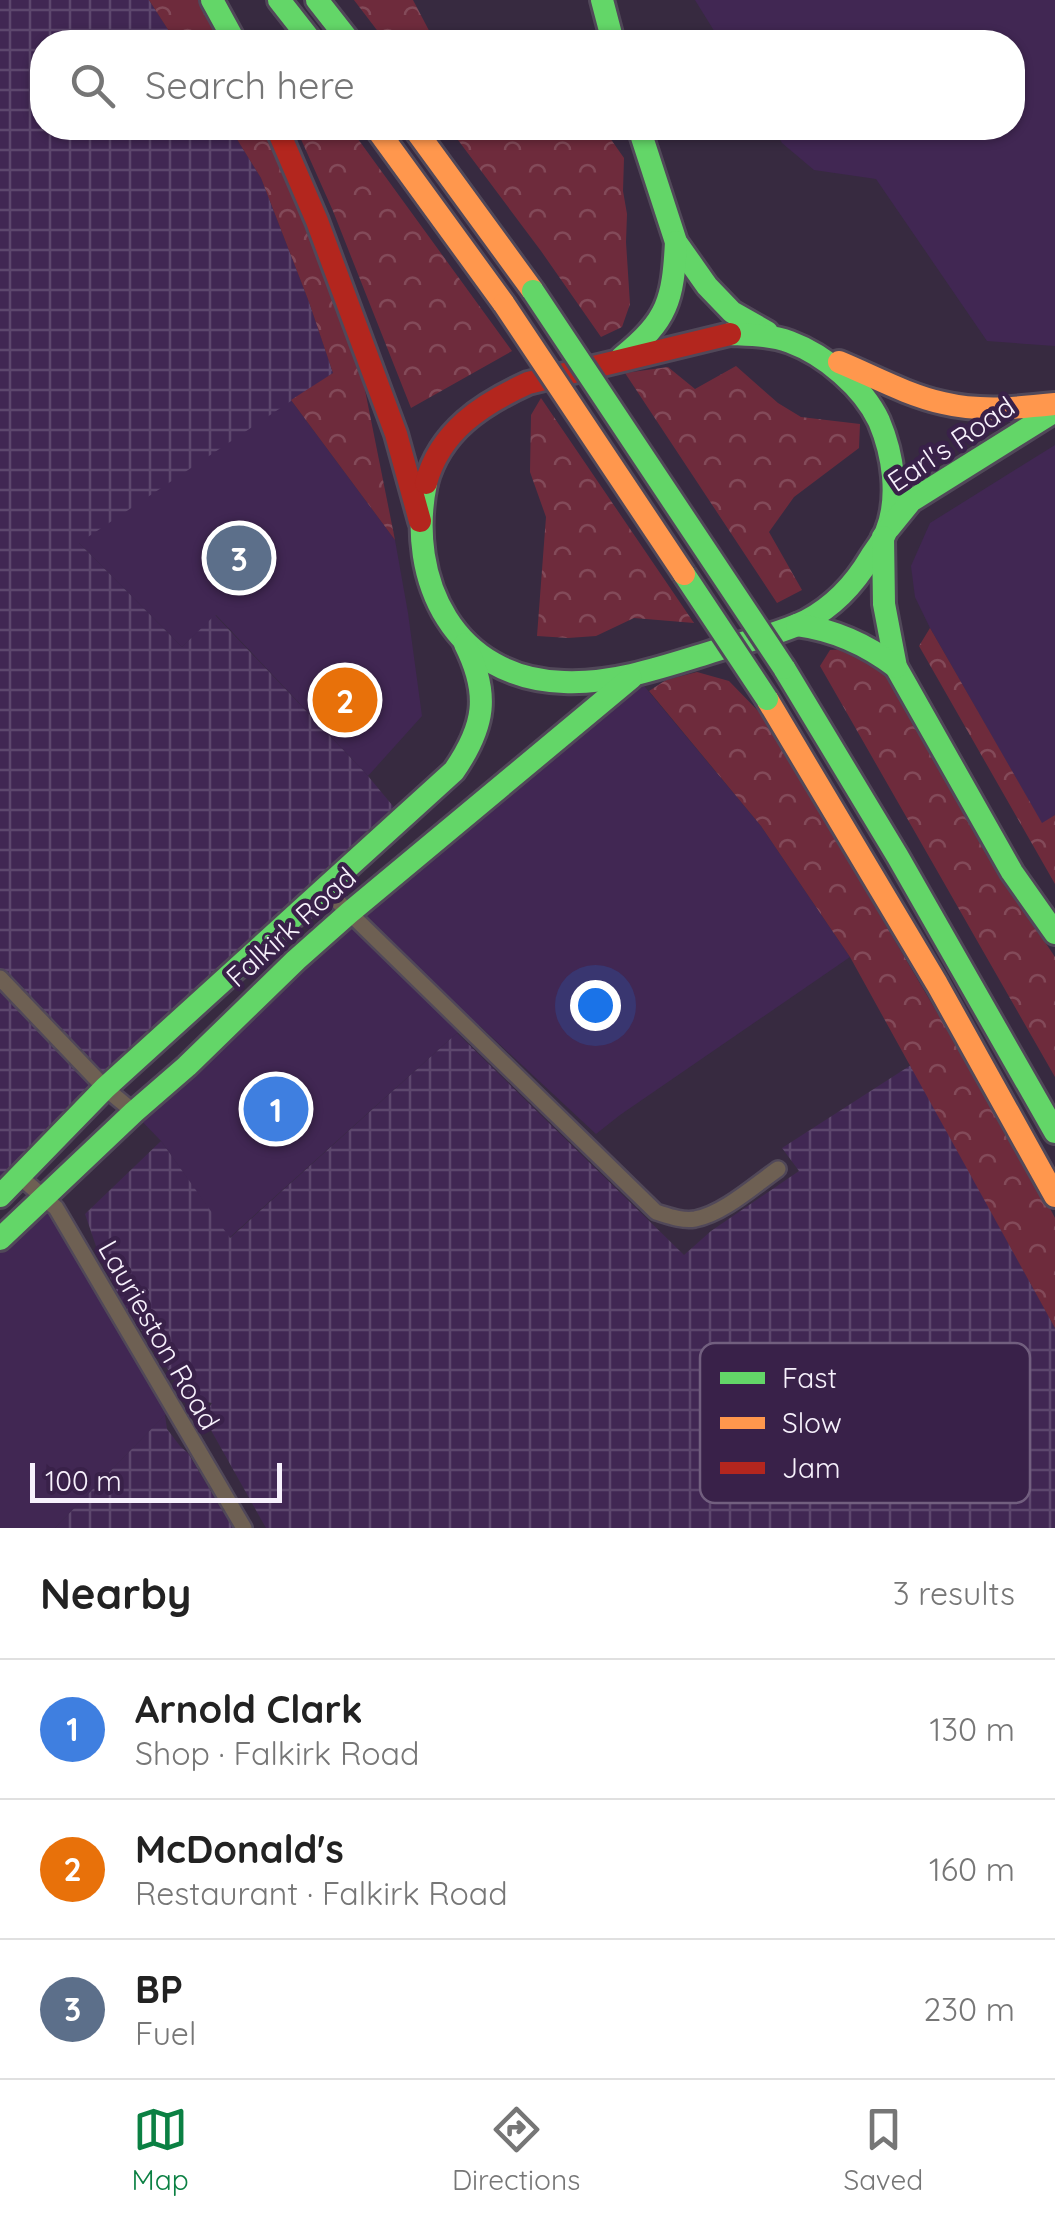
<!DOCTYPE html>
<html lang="en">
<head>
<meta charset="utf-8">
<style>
	body { margin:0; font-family:Quicksand,sans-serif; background:#f6f6f6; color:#222 }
	.scale { position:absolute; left:30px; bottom:25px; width:252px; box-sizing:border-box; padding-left:10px; border:5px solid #f7f1fc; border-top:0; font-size:28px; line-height:35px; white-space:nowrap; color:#f7f1fc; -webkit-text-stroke:8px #392149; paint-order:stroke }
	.you { position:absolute; left:595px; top:1005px; width:35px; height:35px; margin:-25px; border:8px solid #fff; border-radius:50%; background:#1a73e8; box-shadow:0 0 0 15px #1a73e833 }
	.badge { display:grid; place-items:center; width:65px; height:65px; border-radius:50%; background:#0b8043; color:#fff; font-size:32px; font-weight:700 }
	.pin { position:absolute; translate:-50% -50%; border:5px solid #fff; box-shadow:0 2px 10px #0006 }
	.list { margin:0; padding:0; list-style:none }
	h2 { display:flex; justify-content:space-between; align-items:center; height:130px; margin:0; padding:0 40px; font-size:42px }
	h2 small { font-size:32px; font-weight:400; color:#767676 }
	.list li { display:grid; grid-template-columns:65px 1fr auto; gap:30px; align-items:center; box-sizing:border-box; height:140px; padding:0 40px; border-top:2px solid #e0e0e0 }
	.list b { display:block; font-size:38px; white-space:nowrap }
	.list p { margin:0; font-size:32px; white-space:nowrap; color:#767676 }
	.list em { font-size:32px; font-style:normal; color:#767676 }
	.icon { flex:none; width:55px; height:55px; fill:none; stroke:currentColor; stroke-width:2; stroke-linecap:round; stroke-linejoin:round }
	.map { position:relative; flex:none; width:1055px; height:1528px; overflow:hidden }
	.search { position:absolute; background:#fff; box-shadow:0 2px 8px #0004; left:30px; right:30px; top:30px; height:110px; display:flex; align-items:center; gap:25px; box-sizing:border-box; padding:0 35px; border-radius:40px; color:#767676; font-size:38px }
	.sheet { height:550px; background:#fff }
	nav { display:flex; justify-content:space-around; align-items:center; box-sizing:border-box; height:140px; border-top:2px solid #e0e0e0; background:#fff; font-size:28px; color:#767676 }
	nav a { display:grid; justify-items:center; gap:5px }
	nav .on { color:#0b8043 }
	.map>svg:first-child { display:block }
	.built { fill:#412753 }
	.industrial { fill:url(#industrial-grid) }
	.forest { fill:url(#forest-crowns) }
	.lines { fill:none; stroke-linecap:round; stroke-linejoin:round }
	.street-casing { stroke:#514859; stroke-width:20 }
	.fast-casing { stroke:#514859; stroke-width:28 }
	.slow-casing { stroke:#514859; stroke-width:28 }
	.jam-casing { stroke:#514859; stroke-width:28 }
	.street { stroke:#6e6053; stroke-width:15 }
	.fast { stroke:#63d668; stroke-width:22 }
	.slow { stroke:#ff974d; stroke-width:22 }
	.jam { stroke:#b3261e; stroke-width:22 }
	.fast-bridge-casing { stroke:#514859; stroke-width:28; stroke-linecap:butt }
	.slow-bridge-casing { stroke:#514859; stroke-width:28; stroke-linecap:butt }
	.fast-bridge { stroke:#63d668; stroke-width:22 }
	.slow-bridge { stroke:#ff974d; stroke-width:22 }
	.labels { text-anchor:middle; stroke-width:9; stroke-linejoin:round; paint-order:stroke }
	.street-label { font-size:28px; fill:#f7f1fc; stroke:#392149 }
	.key { fill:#392149; stroke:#725f7f; stroke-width:2.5 }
	.key-label { font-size:28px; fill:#f7f1fc }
</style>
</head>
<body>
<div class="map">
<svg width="1055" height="1528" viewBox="0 0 1055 1528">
	<defs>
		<pattern id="industrial-grid" width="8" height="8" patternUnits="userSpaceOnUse" patternTransform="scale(2.5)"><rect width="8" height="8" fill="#412753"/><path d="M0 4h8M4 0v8" fill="none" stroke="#5d476d"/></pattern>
		<pattern id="forest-crowns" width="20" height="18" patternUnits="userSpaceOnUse" patternTransform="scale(2.5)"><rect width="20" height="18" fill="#6e2b3c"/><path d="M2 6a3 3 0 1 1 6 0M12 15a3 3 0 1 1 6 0" fill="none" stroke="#834a59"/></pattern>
	</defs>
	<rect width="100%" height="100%" fill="#372a40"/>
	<g class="built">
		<path d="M 695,0 L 1055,0 L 1055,346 L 987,341 L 876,179 L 814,170 L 782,143 L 773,128 L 1012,128 L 1012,42 L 721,42 Z"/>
		<path d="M 291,400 L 395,540 L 408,613 L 422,716 L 368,776 L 216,615 L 182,647 L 78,542 Z"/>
		<path d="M 1055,445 L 1055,815 L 1042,824 L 930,628 L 915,597 L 911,566 L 930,523 Z"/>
		<path d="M 635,675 L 761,826 L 850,957 L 620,1115 L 596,1134 L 479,1025 L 457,1033 L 229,1238 L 161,1141 L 134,1113 Z"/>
		<path d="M 44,1196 L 172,1408 L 55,1528 L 0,1528 L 0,1239 Z"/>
	</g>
	<g class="industrial">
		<path d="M 0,0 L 149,0 L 176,42 L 42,42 L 42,128 L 230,128 L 261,178 L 309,302 L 333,373 L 79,543 L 182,647 L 215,615 L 368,776 L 402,817 L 0,1196 Z"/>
		<path d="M 457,1033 L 684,1255 L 711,1231 L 799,1171 L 782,1148 L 911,1065 L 1055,1328 L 1055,1528 L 266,1528 L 212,1432 L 205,1414 L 212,1403 L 187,1398 L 121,1300 L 98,1252 L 85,1214 L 161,1141 L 230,1238 Z"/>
		<path d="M 165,1415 L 167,1429 L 180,1446 L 188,1453 L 233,1528 L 55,1528 Z"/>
	</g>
	<g class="forest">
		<path d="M 149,0 L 199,0 L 222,42 L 176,42 Z"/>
		<path d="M 354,0 L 413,0 L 435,42 L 386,42 Z"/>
		<path d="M 230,128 L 266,128 L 360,365 L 395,540 L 291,400 L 333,373 L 309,302 L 261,178 Z"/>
		<path d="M 296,128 L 350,128 L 512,351 L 411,408 L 333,211 Z"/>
		<path d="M 449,128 L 609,128 L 610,138 L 624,158 L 623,191 L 627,214 L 626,242 L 630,304 L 622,327 L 601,337 L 541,251 Z"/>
		<path d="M 736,366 L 778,403 L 801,417 L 860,424 L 859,448 L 794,497 L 769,532 L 802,590 L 777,603 L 625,373 L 668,367 L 695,389 Z"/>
		<path d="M 541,398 L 694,623 L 634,618 L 596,636 L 568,638 L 537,636 L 546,517 L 530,472 L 531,415 Z"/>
		<path d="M 930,628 L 1042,823 L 1055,815 L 1055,884 L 919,646 Z"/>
		<path d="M 859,648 L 886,669 L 1009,888 L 1055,957 L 1055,1077 L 820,666 L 830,650 Z"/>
		<path d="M 697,672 L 729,681 L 763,716 L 1036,1181 L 1055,1218 L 1055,1328 L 850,957 L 761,826 L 649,691 L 666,680 Z"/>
	</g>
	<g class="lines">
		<defs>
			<g id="street">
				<path d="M 325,889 L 656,1212 C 669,1216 682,1221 695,1219 C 723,1214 755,1185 778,1169"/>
				<path d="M 0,978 L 105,1088 L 134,1112"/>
				<path d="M 19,1176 L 56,1208 L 244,1528"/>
			</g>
			<g id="fast">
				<path d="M 212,0 L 235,42"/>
				<path d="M 279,0 L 312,42"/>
				<path d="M 317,0 L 350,42"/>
				<path d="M 602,0 L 613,42"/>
				<path d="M 639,128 L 676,242 L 707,286 L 732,312 L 767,332"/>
				<path d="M 622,357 C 668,320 673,300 676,242"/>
				<path d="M 426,483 C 406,581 455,679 564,682 C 612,684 660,668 705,654 C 738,643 775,636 806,621 C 834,606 854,585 870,558 C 875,550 882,542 886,532 C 900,498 893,454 879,421 C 863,387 825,355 790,342 C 771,335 750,335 730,334"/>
				<path d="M 889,528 L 911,501 L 1055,411"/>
				<path d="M 883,537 L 884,604 L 896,667 L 1012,872 L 1055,933"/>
				<path d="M 797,625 C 835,630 866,644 896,667"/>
				<path d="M 784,668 L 898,857 L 1055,1132"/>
				<path d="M 0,1196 L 105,1088 L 454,771 C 485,726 490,694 465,644"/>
				<path d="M 0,1239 L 134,1112 L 187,1066 L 296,960 L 349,913 L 631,678"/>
			</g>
			<g id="slow">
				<path d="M 376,128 L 504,304"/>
				<path d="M 414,128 L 533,291"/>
				<path d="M 839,362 C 873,376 907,395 943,403 C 980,412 1018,408 1055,404"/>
				<path d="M 767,699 L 937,984 L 1055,1196"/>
			</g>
			<g id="jam">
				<path d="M 277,128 L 317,221 L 396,434 L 420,521"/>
				<path d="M 426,483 C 440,431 482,404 528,383 L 730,334"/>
			</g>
		</defs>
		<use href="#street" class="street-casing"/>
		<use href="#fast" class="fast-casing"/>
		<use href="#slow" class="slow-casing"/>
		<use href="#jam" class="jam-casing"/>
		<use href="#street" class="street"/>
		<use href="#fast" class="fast"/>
		<use href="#slow" class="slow"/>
		<use href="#jam" class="jam"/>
		<defs>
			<g id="fast-bridge">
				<path d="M 533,291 L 784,668"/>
				<path d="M 684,574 L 767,699"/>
			</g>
			<path id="slow-bridge" d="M 504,304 L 684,574"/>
		</defs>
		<use href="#fast-bridge" class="fast-bridge-casing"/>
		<use href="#slow-bridge" class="slow-bridge-casing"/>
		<use href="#fast-bridge" class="fast-bridge"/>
		<use href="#slow-bridge" class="slow-bridge"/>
	</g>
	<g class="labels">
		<g class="street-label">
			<text transform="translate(951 444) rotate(-34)" y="10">Earl's Road</text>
			<text transform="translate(291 927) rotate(-42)" y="10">Falkirk Road</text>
			<text transform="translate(159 1335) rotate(60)" y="10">Laurieston Road</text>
		</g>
	</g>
	<rect x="700" y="1343" width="330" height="160" rx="15" class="key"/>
	<rect x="720" y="1372" width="45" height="12" fill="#63d668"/>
	<rect x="720" y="1417" width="45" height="12" fill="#ff974d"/>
	<rect x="720" y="1462" width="45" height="12" fill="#b3261e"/>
	<g class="key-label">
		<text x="782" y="1388">Fast</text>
		<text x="782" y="1433">Slow</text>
		<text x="782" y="1478">Jam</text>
	</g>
</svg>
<div class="scale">100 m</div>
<div class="you"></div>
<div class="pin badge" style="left:276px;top:1109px;background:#3f7fe0">1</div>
<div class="pin badge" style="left:345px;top:700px;background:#e8710a">2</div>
<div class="pin badge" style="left:239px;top:558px;background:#5c6f8a">3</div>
<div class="search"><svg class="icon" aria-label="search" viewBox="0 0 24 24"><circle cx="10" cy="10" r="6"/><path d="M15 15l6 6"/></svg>Search here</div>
</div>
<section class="sheet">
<h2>Nearby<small>3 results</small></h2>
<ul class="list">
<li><span class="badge" style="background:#3f7fe0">1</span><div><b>Arnold Clark</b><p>Shop · Falkirk Road</p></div><em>130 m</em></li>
<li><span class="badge" style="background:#e8710a">2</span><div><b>McDonald's</b><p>Restaurant · Falkirk Road</p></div><em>160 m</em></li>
<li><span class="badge" style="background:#5c6f8a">3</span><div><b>BP</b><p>Fuel</p></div><em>230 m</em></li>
</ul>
</section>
<nav>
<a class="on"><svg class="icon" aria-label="map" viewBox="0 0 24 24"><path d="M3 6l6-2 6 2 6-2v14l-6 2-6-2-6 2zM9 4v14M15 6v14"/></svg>Map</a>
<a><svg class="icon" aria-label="directions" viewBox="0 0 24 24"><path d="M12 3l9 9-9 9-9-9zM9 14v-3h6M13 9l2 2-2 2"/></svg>Directions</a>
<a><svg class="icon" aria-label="saved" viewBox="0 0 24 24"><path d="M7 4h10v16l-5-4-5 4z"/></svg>Saved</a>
</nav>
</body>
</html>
